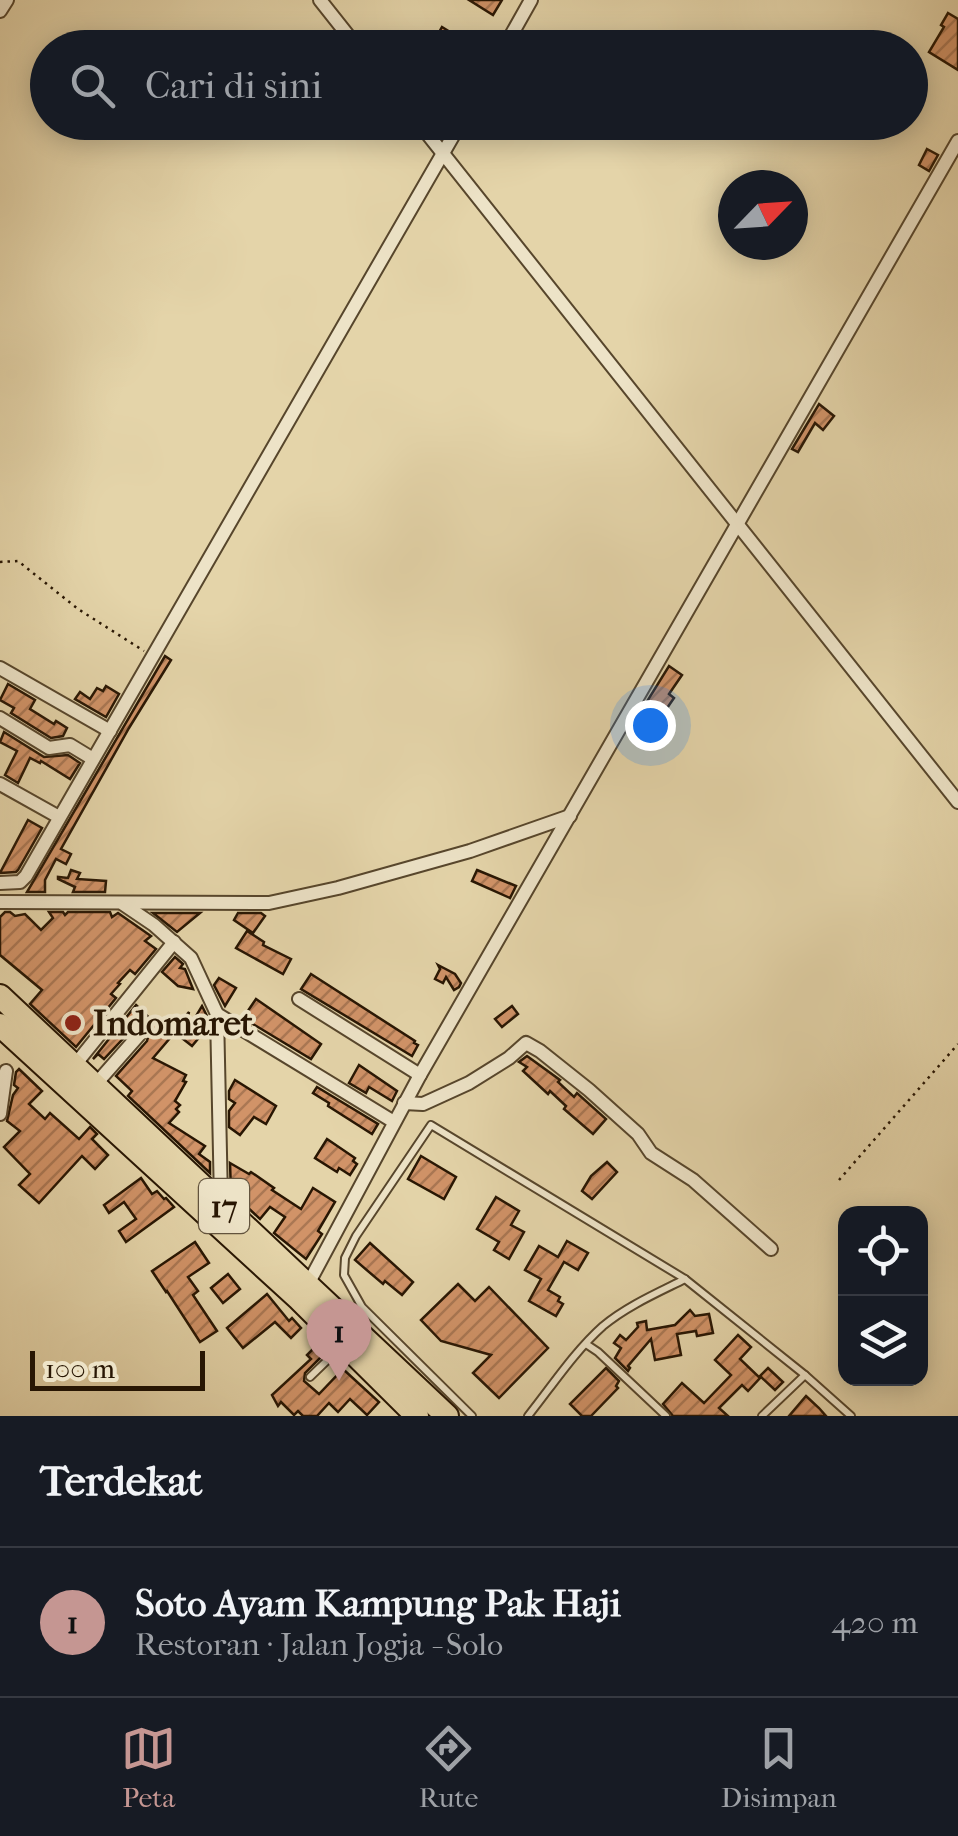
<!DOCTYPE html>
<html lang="id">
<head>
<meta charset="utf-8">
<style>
	body { margin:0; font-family:"IM FELL French Canon",serif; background:#20242c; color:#f1f3f6 }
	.controls { position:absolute; right:30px; bottom:30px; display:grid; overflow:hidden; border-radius:20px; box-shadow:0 5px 25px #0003 }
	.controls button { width:90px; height:90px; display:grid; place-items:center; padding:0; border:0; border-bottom:2px solid #363941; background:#171b24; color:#f1f3f6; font:50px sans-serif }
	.compass { position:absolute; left:718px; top:170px; width:90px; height:90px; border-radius:50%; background:#171b24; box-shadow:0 5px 25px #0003; rotate:65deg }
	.scale { position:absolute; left:30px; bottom:25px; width:175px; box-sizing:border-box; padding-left:10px; border:5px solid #281603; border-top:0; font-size:28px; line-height:35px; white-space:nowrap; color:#281603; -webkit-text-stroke:8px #ede3c7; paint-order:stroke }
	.you { position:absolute; left:650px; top:725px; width:35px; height:35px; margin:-25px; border:8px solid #fff; border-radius:50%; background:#1a73e8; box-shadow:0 0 0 15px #1a73e833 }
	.badge { display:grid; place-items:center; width:65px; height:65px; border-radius:50%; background:#c59692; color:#111; font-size:32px; font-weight:700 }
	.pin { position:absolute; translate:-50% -82px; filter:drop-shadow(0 2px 5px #0008) }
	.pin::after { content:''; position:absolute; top:52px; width:35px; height:30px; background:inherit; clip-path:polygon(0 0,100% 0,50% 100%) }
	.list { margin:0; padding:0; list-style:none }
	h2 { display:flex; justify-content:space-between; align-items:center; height:130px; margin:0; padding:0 40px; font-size:42px }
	h2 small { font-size:32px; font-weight:400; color:#9ea1a6 }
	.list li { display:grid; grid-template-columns:65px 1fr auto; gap:30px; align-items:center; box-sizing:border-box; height:150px; padding:0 40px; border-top:2px solid #363941 }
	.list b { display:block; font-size:38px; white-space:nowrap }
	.list p { margin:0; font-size:32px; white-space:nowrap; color:#9ea1a6 }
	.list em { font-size:32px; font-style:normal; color:#9ea1a6 }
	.icon { flex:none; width:55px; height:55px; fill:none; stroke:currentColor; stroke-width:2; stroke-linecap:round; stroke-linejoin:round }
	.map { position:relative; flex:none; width:958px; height:1416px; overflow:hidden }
	.search { position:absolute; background:#171b24; box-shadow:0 5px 25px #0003; left:30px; right:30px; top:30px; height:110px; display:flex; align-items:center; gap:25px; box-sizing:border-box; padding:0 35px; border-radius:55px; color:#9ea1a6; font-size:38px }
	.sheet { height:280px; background:#171b24 }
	nav { display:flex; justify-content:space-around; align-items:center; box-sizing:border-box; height:140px; border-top:2px solid #363941; background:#171b24; font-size:28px; color:#9ea1a6 }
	nav a { display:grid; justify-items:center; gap:5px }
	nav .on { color:#c59692 }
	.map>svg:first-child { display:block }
	.building { fill:url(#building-hatch); stroke:#281603; stroke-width:2.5 }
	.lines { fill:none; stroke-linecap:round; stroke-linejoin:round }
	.service-casing { stroke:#57462c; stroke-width:10 }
	.minor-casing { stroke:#57462c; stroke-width:16 }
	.trunk-casing { stroke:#281603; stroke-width:26 }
	.path { stroke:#281603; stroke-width:2.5; stroke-dasharray:2.5 5; stroke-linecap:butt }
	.service { stroke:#ede3c7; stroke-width:6 }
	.minor { stroke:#ede3c7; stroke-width:12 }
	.trunk { stroke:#e4d4a9; stroke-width:22 }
	.poi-dot { fill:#8f2418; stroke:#ede3c7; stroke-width:4 }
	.labels { text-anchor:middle; stroke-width:8; stroke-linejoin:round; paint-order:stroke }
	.shield { fill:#ede3c7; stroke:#63543e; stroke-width:2.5 }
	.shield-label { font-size:32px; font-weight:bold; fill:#281603 }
	.poi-label { font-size:35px; font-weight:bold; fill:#281603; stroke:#ede3c7; text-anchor:start }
</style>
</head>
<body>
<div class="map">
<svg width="958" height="1416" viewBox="0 0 958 1416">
	<defs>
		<pattern id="building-hatch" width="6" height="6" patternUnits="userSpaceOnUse" patternTransform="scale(2.5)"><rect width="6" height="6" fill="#d19368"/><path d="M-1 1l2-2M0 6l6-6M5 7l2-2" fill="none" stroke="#aa7753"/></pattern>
	</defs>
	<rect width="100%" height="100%" fill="#e4d4a9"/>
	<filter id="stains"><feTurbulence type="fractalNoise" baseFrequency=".002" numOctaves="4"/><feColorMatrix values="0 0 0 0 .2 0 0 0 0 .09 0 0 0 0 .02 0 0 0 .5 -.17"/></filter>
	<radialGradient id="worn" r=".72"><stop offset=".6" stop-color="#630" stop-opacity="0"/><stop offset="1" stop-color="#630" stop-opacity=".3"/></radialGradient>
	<g class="building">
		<path d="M 469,0 L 502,0 L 493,15 Z"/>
		<path d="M 948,13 L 958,19 L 958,70 L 929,52 L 944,27 L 941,25 Z"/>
		<path d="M 442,27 L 476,48 L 430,48 Z"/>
		<path d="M 927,149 L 938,155 L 929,171 L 919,165 Z"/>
		<path d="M 819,404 L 834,416 L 823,430 L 815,423 L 798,452 L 792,449 Z"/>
		<path d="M 165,656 L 171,660 L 129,728 L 61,849 L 71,854 L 66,864 L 56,859 L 45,880 L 45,892 L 27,892 Z"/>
		<path d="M 669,666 L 682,675 L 669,694 L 674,698 L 663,714 L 646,703 Z"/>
		<path d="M 8,684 L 35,700 L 30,709 L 54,724 L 56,721 L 67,728 L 63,736 L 51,738 L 11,713 L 14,708 L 0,700 Z"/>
		<path d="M 106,686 L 119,694 L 106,717 L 75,699 L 80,692 L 90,699 L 97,688 L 103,691 Z"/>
		<path d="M 4,732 L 44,757 L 68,755 L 80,763 L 70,779 L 41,761 L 40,763 L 30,758 L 18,783 L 5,775 L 17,751 L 0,742 Z"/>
		<path d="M 28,820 L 42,828 L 18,870 L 16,872 L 0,873 Z"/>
		<path d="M 71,870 L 80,873 L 77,879 L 106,881 L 105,892 L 73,892 L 75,887 L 58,879 L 58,877 L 68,878 Z"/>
		<path d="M 477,870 L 516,886 L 510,898 L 472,881 Z"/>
		<path d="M 5,912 L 10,912 L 15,916 L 25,914 L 41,930 L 53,918 L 49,912 L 63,912 L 65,915 L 68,912 L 110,912 L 112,917 L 118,913 L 151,936 L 145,941 L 156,949 L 135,974 L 130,970 L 118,983 L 120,984 L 111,994 L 116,998 L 76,1047 L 30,1004 L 42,990 L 0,955 L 0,917 Z"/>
		<path d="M 153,913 L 200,913 L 177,932 Z"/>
		<path d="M 238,913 L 261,913 L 265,916 L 253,933 L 234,920 Z"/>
		<path d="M 247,931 L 264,942 L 263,945 L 291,959 L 283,974 L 236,948 Z"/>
		<path d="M 175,957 L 183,964 L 180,968 L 185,969 L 193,989 L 178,986 L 162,972 Z"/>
		<path d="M 438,965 L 455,974 L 461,983 L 459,987 L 454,990 L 446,977 L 443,983 L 435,979 L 440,969 Z"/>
		<path d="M 311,974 L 415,1041 L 414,1043 L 418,1045 L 412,1056 L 301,989 Z"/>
		<path d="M 219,978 L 236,988 L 225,1006 L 214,985 Z"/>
		<path d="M 256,999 L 321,1044 L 311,1059 L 243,1018 Z"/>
		<path d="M 136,1005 L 170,1038 L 153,1058 L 186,1075 L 183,1081 L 186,1082 L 175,1101 L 180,1105 L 176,1109 L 179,1112 L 169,1123 L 205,1146 L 199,1154 L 210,1162 L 210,1173 L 128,1096 L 132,1091 L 116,1076 L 147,1041 L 149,1033 L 146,1028 L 142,1026 L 135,1026 L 104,1059 L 98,1054 L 93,1059 Z"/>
		<path d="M 202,1006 L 207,1016 L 207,1028 L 192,1046 L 173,1031 L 189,1012 L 184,1036 Z"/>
		<path d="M 512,1006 L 518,1014 L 502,1027 L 495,1019 Z"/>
		<path d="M 527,1056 L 560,1080 L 558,1082 L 574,1097 L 577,1093 L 606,1119 L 593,1134 L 564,1109 L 566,1106 L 550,1091 L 548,1094 L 523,1071 L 527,1067 L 519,1062 Z"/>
		<path d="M 359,1065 L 397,1091 L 392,1101 L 369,1087 L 366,1093 L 349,1083 Z"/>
		<path d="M 19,1069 L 42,1091 L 29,1104 L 45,1119 L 50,1113 L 79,1139 L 90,1127 L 97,1134 L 92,1139 L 108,1155 L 95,1169 L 82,1156 L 39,1203 L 19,1185 L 30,1174 L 4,1147 L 20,1131 L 7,1121 L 13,1095 L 18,1088 L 14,1085 L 16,1072 Z"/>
		<path d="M 235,1080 L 276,1106 L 266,1124 L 254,1117 L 240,1135 L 229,1127 L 229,1111 L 235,1103 L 229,1099 L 229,1091 Z"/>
		<path d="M 317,1087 L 378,1124 L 372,1134 L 328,1106 L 329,1103 L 313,1093 Z"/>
		<path d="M 327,1139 L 355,1158 L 353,1161 L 357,1164 L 350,1175 L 339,1168 L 337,1172 L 315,1158 Z"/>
		<path d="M 421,1156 L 456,1177 L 444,1199 L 408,1179 Z"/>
		<path d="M 607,1162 L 617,1172 L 592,1199 L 582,1191 L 591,1176 Z"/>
		<path d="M 230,1163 L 249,1174 L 251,1172 L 274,1188 L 272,1190 L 301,1209 L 313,1188 L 335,1202 L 318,1231 L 322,1234 L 306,1259 L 274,1233 L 285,1217 L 270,1207 L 260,1219 L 231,1192 Z"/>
		<path d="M 141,1178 L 152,1194 L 157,1191 L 164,1199 L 166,1198 L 174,1207 L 126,1242 L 119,1231 L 136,1219 L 124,1202 L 109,1213 L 104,1205 Z"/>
		<path d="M 496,1197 L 519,1211 L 511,1225 L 524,1232 L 509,1259 L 494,1250 L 499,1242 L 477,1229 Z"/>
		<path d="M 567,1241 L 588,1253 L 578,1270 L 564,1262 L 548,1290 L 560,1297 L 558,1301 L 563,1304 L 556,1316 L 529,1301 L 541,1279 L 525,1270 L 539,1246 L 558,1257 Z"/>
		<path d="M 195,1242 L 209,1263 L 188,1277 L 198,1291 L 193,1295 L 217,1331 L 200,1342 L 167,1291 L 166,1292 L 152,1271 Z"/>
		<path d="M 370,1243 L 413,1282 L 402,1295 L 385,1281 L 383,1284 L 355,1260 Z"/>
		<path d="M 228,1274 L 240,1289 L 223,1303 L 211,1288 Z"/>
		<path d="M 458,1284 L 475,1301 L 489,1287 L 548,1348 L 499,1398 L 473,1373 L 491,1355 L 441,1341 L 421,1320 Z"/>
		<path d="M 267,1294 L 289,1321 L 292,1318 L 301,1328 L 291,1338 L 275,1322 L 243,1348 L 227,1328 Z"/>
		<path d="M 690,1310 L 695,1316 L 709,1314 L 713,1333 L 697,1336 L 696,1331 L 677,1334 L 681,1355 L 655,1360 L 651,1339 L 628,1366 L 630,1368 L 628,1371 L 615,1358 L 621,1348 L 614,1343 L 620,1335 L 626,1340 L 638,1327 L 637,1323 L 646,1321 L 647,1330 L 675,1325 Z"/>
		<path d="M 738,1335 L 751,1347 L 740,1359 L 760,1378 L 748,1391 L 742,1385 L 719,1408 L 728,1416 L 673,1416 L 663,1404 L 682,1383 L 704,1403 L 731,1375 L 715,1360 Z"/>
		<path d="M 317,1345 L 323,1350 L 326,1347 L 329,1349 L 305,1373 L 304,1381 L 319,1394 L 343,1369 L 379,1402 L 367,1415 L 350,1399 L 338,1412 L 329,1403 L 317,1416 L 303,1416 L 298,1411 L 294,1415 L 281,1402 L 278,1406 L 272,1395 L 311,1359 L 307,1355 Z"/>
		<path d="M 606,1368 L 619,1381 L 616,1386 L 618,1388 L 591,1416 L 582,1416 L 570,1404 Z"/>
		<path d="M 768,1368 L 783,1382 L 775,1390 L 760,1376 Z"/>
		<path d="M 806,1396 L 819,1408 L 826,1416 L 789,1416 Z"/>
	</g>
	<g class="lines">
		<defs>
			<g id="service">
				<path d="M 586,1344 L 598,1352 L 666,1416"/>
				<path d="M 310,1377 L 341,1347"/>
				<path d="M 472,1416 L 362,1307 L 344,1275 L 345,1258 L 356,1236 L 431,1125 L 685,1279 L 805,1375"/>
				<path d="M 528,1416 C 552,1386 574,1352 603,1326 C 627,1306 657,1293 685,1279"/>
				<path d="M 762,1416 L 805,1375 L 851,1416"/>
			</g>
			<g id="minor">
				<path d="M 320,0 L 358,48"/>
				<path d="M 0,11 L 7,0"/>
				<path d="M 504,48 L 531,0"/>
				<path d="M 418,122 L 958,802"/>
				<path d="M 0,668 L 110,731"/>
				<path d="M 0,718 L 49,748 L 70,745 L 93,759"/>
				<path d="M 0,784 L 59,817"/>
				<path d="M 0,883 L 20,882 L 26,876 L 461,122"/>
				<path d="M 0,902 L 269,903 L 338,888 L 470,851 L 570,816"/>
				<path d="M 123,904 L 154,925 L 191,958 L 217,1014 L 221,1200"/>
				<path d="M 299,999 L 420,1075"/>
				<path d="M 217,1014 L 394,1122"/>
				<path d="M 74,1066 L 174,942"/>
				<path d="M 95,1085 L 139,1035"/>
				<path d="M 404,1103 L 423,1104 L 469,1083 L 509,1058 L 526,1043 L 540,1051 L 589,1090 L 638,1134 L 651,1153 L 693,1180 L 771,1249"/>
				<path d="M 0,1114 L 6,1071"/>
				<path d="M 307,1286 L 420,1075 L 958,141"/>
			</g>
			<g id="trunk">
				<path d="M 0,996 L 447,1416"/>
				<path d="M 0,1025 L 299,1299 L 417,1416"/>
			</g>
		</defs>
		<use href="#service" class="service-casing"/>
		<use href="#minor" class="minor-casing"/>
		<use href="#trunk" class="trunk-casing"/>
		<g class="path">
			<path d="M 0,562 L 18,561 L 78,609 L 144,651"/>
			<path d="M 839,1180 L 958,1044"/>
		</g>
		<use href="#service" class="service"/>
		<use href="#minor" class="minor"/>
		<use href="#trunk" class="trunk"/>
	</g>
	<circle class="poi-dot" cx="73" cy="1023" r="10"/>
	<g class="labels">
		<rect class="shield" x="199" y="1179" width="50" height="54" rx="8"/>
		<g class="shield-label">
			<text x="224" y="1217">17</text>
		</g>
		<g class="poi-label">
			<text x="93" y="1035">Indomaret</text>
		</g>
	</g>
	<rect width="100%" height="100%" filter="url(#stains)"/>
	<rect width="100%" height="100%" fill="url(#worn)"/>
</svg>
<div class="controls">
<button><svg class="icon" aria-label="locate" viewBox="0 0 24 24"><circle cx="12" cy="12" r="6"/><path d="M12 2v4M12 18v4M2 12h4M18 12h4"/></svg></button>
<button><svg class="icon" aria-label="layers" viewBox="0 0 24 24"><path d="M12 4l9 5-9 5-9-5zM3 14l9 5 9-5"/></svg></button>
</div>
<svg class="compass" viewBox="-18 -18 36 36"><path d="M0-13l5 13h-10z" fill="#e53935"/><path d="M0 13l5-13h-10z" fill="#9ea1a6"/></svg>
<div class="scale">100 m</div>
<div class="you"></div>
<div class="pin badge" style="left:339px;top:1381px">1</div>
<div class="search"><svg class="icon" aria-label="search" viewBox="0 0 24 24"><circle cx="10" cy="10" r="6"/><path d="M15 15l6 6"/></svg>Cari di sini</div>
</div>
<section class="sheet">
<h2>Terdekat<small></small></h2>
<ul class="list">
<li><span class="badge">1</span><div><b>Soto Ayam Kampung Pak Haji</b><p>Restoran · Jalan Jogja - Solo</p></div><em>420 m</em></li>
</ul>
</section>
<nav>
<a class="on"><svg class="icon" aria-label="map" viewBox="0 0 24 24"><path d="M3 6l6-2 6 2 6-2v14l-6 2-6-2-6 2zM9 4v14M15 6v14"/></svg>Peta</a>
<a><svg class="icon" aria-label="directions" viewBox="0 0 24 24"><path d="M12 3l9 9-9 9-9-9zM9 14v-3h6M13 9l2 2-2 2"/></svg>Rute</a>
<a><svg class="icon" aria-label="saved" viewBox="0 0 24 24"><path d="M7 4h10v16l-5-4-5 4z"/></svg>Disimpan</a>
</nav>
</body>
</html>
